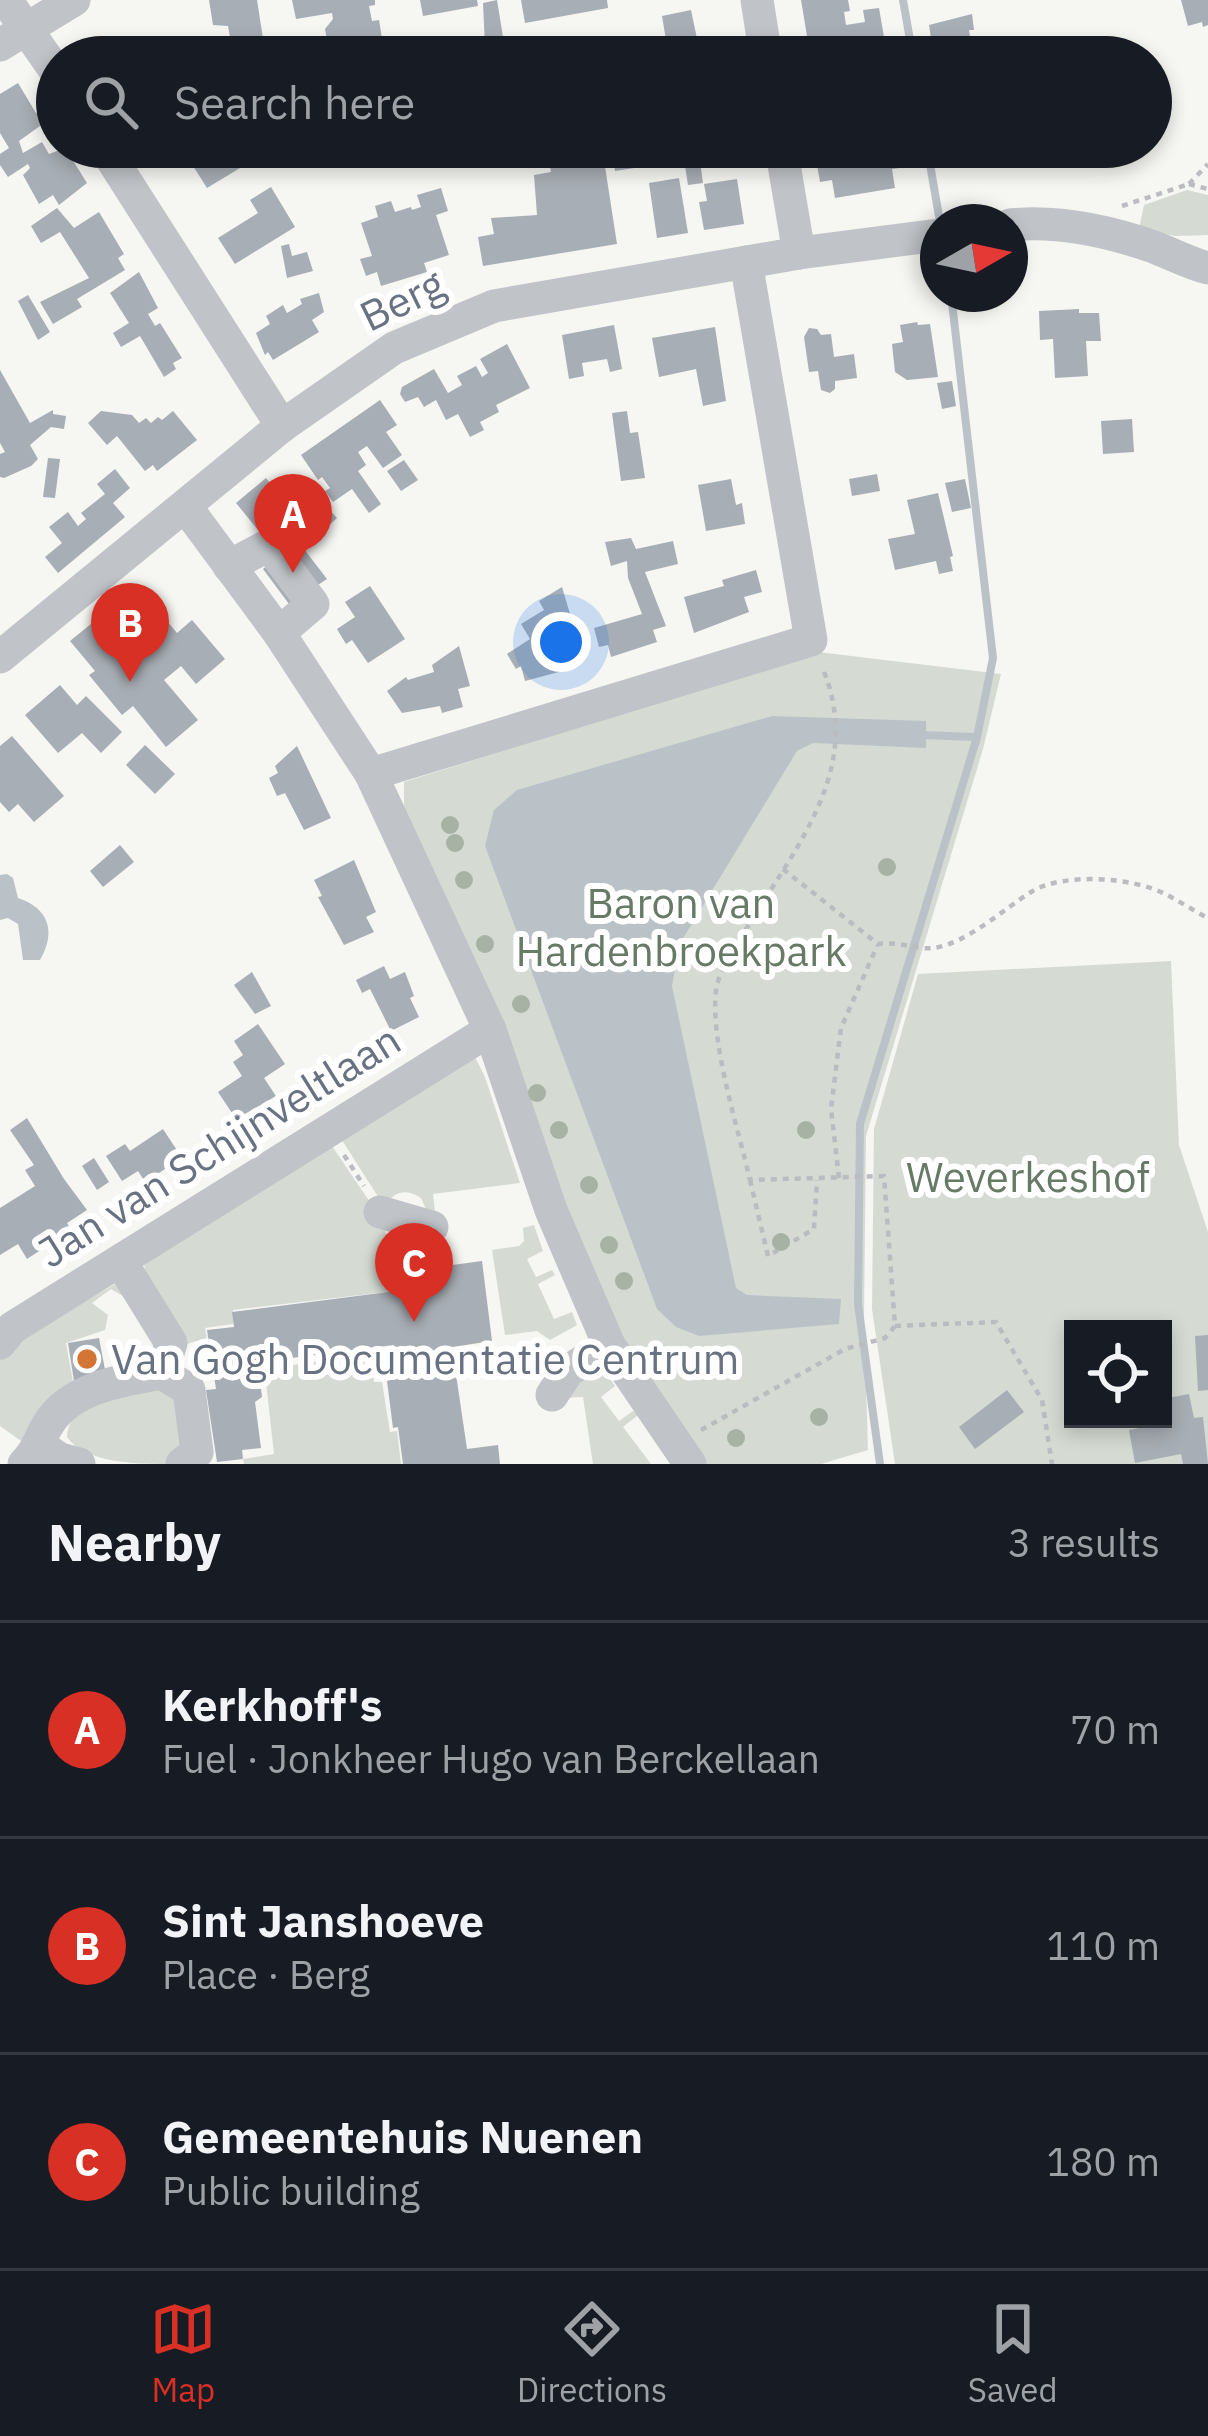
<!DOCTYPE html>
<html lang="en">
<head>
<meta charset="utf-8">
<style>
	body { margin:0; font-family:"IBM Plex Sans",sans-serif; background:#20242c; color:#f1f3f6 }
	.controls { position:absolute; right:36px; bottom:36px; display:grid; overflow:hidden; border-radius:0px; box-shadow:0 6px 18px #0003 }
	.controls button { width:108px; height:108px; display:grid; place-items:center; padding:0; border:0; border-bottom:3px solid #363941; background:#171b24; color:#f1f3f6; font:60px sans-serif }
	.compass { position:absolute; left:920px; top:204px; width:108px; height:108px; border-radius:50%; background:#171b24; box-shadow:0 6px 18px #0003; rotate:81deg }
	.you { position:absolute; left:561px; top:642px; width:42px; height:42px; margin:-30px; border:9px solid #fff; border-radius:50%; background:#1a73e8; box-shadow:0 0 0 18px #1a73e833 }
	.badge { display:grid; place-items:center; width:78px; height:78px; border-radius:50%; background:#d93025; color:#fff; font-size:39px; font-weight:700 }
	.pin { position:absolute; translate:-50% -99px; filter:drop-shadow(0 3px 6px #0008) }
	.pin::after { content:''; position:absolute; top:63px; width:42px; height:36px; background:inherit; clip-path:polygon(0 0,100% 0,50% 100%) }
	.list { margin:0; padding:0; list-style:none }
	h2 { display:flex; justify-content:space-between; align-items:center; height:156px; margin:0; padding:0 48px; font-size:51px }
	h2 small { font-size:39px; font-weight:400; color:#9ea1a6 }
	.list li { display:grid; grid-template-columns:78px 1fr auto; gap:36px; align-items:center; box-sizing:border-box; height:216px; padding:0 48px; border-top:3px solid #363941 }
	.list b { display:block; font-size:45px; white-space:nowrap }
	.list p { margin:0; font-size:39px; white-space:nowrap; color:#9ea1a6 }
	.list em { font-size:39px; font-style:normal; color:#9ea1a6 }
	.icon { flex:none; width:66px; height:66px; fill:none; stroke:currentColor; stroke-width:2; stroke-linecap:round; stroke-linejoin:round }
	.map { position:relative; flex:none; width:1208px; height:1464px; overflow:hidden }
	.search { position:absolute; background:#171b24; box-shadow:0 6px 18px #0003; left:36px; right:36px; top:36px; height:132px; display:flex; align-items:center; gap:30px; box-sizing:border-box; padding:0 42px; border-radius:66px; color:#9ea1a6; font-size:45px }
	.sheet { height:804px; background:#171b24 }
	nav { display:flex; justify-content:space-around; align-items:center; box-sizing:border-box; height:168px; border-top:3px solid #363941; background:#171b24; font-size:33px; color:#9ea1a6 }
	nav a { display:grid; justify-items:center; gap:6px }
	nav .on { color:#d93025 }
	.map>svg:first-child { display:block }
	.green { fill:#d5dbd3; fill-rule:evenodd }
	.water { fill:#bac2c8 }
	.lines { fill:none; stroke-linecap:round; stroke-linejoin:round }
	.stream { stroke:#bac2c8; stroke-width:8 }
	.building { fill:#a8aeb5 }
	.path { stroke:#babcbf; stroke-width:4.5; stroke-dasharray:6 6; stroke-linecap:butt }
	.minor { stroke:#c0c3c7; stroke-width:33 }
	.tree { fill:#a7b2a5 }
	.poi-dot { fill:#d57535; stroke:#fff; stroke-width:4.5 }
	.labels { text-anchor:middle; stroke-width:12; stroke-linejoin:round; paint-order:stroke }
	.street-label { font-size:42px; fill:#687282; stroke:#fff }
	.park-label { font-size:42px; fill:#677a66; stroke:#fff }
	.poi-label { font-size:42px; fill:#687282; stroke:#fff; text-anchor:start }
</style>
</head>
<body>
<div class="map">
<svg width="1208" height="1464" viewBox="0 0 1208 1464">
	<rect width="100%" height="100%" fill="#f6f6f3"/>
	<g class="green">
		<path d="M 1187,190 L 1208,195 L 1208,235 L 1175,236 L 1139,229 L 1144,205 Z"/>
		<path d="M 818,652 L 1001,674 L 983,749 L 866,1136 L 864,1316 L 868,1450 L 821,1464 L 685,1464 L 610,1352 L 404,815 L 404,782 Z"/>
		<path d="M 1171,961 L 1179,1145 L 1208,1232 L 1208,1464 L 895,1464 L 872,1309 L 874,1129 L 918,974 ZM 1073,1329 L 1163,1329 L 1163,1419 L 1073,1419 Z"/>
		<path d="M 474,1055 L 485,1077 L 520,1183 L 433,1194 L 435,1211 L 428,1214 L 421,1198 C 406,1188 395,1191 384,1206 L 338,1134 Z"/>
		<path d="M 328,1140 L 380,1217 L 386,1234 L 408,1244 L 408,1273 L 401,1274 L 402,1285 L 394,1286 L 395,1291 L 233,1310 L 233,1324 L 205,1328 L 210,1357 L 203,1357 L 196,1341 L 187,1344 L 145,1273 L 144,1259 Z"/>
		<path d="M 534,1225 L 543,1251 L 527,1259 L 536,1277 L 552,1270 L 555,1275 L 538,1284 L 554,1319 L 572,1312 L 577,1325 L 550,1340 L 537,1331 L 505,1335 L 492,1250 L 519,1246 L 524,1241 L 523,1228 Z"/>
		<path d="M 117,1283 L 128,1299 L 111,1289 L 92,1303 L 108,1315 L 105,1330 L 66,1343 L 73,1382 L 21,1441 L 0,1426 L 0,1357 L 14,1343 Z"/>
		<path d="M 369,1355 L 374,1382 L 382,1382 L 390,1432 L 397,1431 L 401,1464 L 244,1464 L 243,1459 L 274,1454 L 265,1373 L 269,1368 Z"/>
		<path d="M 600,1364 L 615,1386 L 601,1397 L 619,1421 L 633,1411 L 638,1415 L 623,1427 L 651,1464 L 593,1464 L 583,1397 L 561,1398 Z"/>
		<path d="M 175,1388 L 187,1440 L 172,1464 C 139,1464 86,1464 67,1437 C 70,1391 141,1391 175,1388 Z"/>
	</g>
	<g class="water">
		<path d="M 772,716 L 926,721 L 926,748 L 813,743 L 797,751 L 679,945 L 672,986 L 736,1288 L 747,1295 L 841,1299 L 839,1324 L 699,1336 L 676,1327 L 657,1309 L 485,846 L 494,810 L 517,790 Z"/>
		<path d="M 7,874 L 13,878 L 18,898 C 48,908 57,931 40,960 L 23,960 L 18,924 L 8,918 L 0,920 L 0,875 Z"/>
	</g>
	<g class="lines">
		<g class="stream">
			<path d="M 903,0 L 913,57"/>
			<path d="M 927,147 L 940,222"/>
			<path d="M 919,735 L 977,737"/>
			<path d="M 880,1464 L 858,1304 L 860,1124 L 977,737 L 993,658 L 951,294"/>
		</g>
	</g>
	<g class="building">
		<path d="M 209,0 L 257,0 L 264,45 L 284,41 L 286,57 L 233,54 L 228,26 L 213,25 Z"/>
		<path d="M 292,0 L 375,0 L 375,5 L 369,6 L 372,21 L 379,20 L 385,57 L 361,57 L 356,44 L 352,51 L 339,53 L 328,46 L 325,29 L 333,19 L 332,13 L 296,19 Z"/>
		<path d="M 420,0 L 477,0 L 478,6 L 423,16 Z"/>
		<path d="M 497,0 L 504,43 L 485,46 L 483,3 Z"/>
		<path d="M 521,0 L 607,0 L 608,8 L 525,23 Z"/>
		<path d="M 801,0 L 848,0 L 850,11 L 844,12 L 846,25 L 865,22 L 863,10 L 879,8 L 885,43 L 845,50 L 845,57 L 825,57 L 824,46 L 809,48 Z"/>
		<path d="M 1181,0 L 1208,0 L 1208,25 L 1203,27 L 1202,22 L 1188,26 Z"/>
		<path d="M 691,10 L 700,53 L 726,49 L 727,57 L 643,57 L 641,45 L 666,40 L 662,16 Z"/>
		<path d="M 972,14 L 974,30 L 969,30 L 973,57 L 934,57 L 929,25 Z"/>
		<path d="M 169,39 L 180,57 L 140,57 Z"/>
		<path d="M 18,83 L 36,113 L 41,110 L 47,121 L 19,141 L 23,153 L 42,142 L 49,154 L 65,148 L 87,183 L 59,205 L 53,195 L 39,204 L 23,175 L 30,168 L 28,164 L 8,177 L 0,165 L 0,154 L 9,148 L 0,133 L 0,94 Z"/>
		<path d="M 181,147 L 240,147 L 250,162 L 207,188 Z"/>
		<path d="M 493,147 L 602,147 L 617,244 L 483,266 L 478,237 L 494,234 L 491,218 L 537,215 L 534,175 L 551,172 L 548,157 L 496,165 Z"/>
		<path d="M 611,147 L 657,147 L 660,164 L 615,171 Z"/>
		<path d="M 682,147 L 698,147 L 703,183 L 688,185 Z"/>
		<path d="M 833,147 L 836,163 L 883,156 L 882,147 L 911,147 L 915,166 L 892,169 L 895,188 L 835,198 L 832,180 L 820,182 L 814,148 Z"/>
		<path d="M 679,178 L 688,233 L 657,238 L 649,183 Z"/>
		<path d="M 737,179 L 744,224 L 704,230 L 699,202 L 707,201 L 704,184 Z"/>
		<path d="M 271,187 L 295,227 L 235,264 L 218,238 L 258,213 L 250,200 Z"/>
		<path d="M 441,188 L 448,211 L 436,215 L 449,255 L 424,263 L 427,272 L 381,286 L 377,272 L 366,276 L 360,259 L 372,256 L 361,223 L 378,217 L 375,206 L 391,201 L 395,212 L 411,207 L 412,210 L 421,207 L 417,195 Z"/>
		<path d="M 57,208 L 74,228 L 99,212 L 124,254 L 118,258 L 125,270 L 77,299 L 82,307 L 53,324 L 40,302 L 89,278 L 60,232 L 41,243 L 31,226 Z"/>
		<path d="M 289,244 L 292,256 L 307,252 L 313,271 L 287,278 L 281,246 Z"/>
		<path d="M 139,272 L 158,308 L 148,314 L 155,326 L 160,323 L 182,358 L 173,363 L 176,369 L 164,377 L 140,336 L 121,347 L 113,333 L 129,323 L 110,293 Z"/>
		<path d="M 319,293 L 324,312 L 312,320 L 319,332 L 273,360 L 268,352 L 265,355 L 256,333 L 270,324 L 266,316 L 283,305 L 287,313 L 302,304 L 300,299 Z"/>
		<path d="M 28,295 L 50,332 L 38,340 L 18,301 Z"/>
		<path d="M 1079,309 L 1079,313 L 1099,313 L 1101,341 L 1086,341 L 1088,376 L 1055,378 L 1053,339 L 1040,340 L 1039,311 Z"/>
		<path d="M 917,322 L 918,325 L 930,324 L 938,377 L 907,380 L 895,372 L 892,344 L 903,342 L 900,325 Z"/>
		<path d="M 614,325 L 622,369 L 610,372 L 607,359 L 582,363 L 584,376 L 569,379 L 562,335 Z"/>
		<path d="M 715,327 L 726,401 L 703,406 L 696,369 L 659,377 L 652,338 Z"/>
		<path d="M 809,328 L 817,329 L 821,335 L 831,334 L 834,357 L 854,354 L 857,378 L 835,381 L 835,389 L 830,393 L 821,390 L 818,371 L 809,372 L 804,337 Z"/>
		<path d="M 507,344 L 530,388 L 496,405 L 499,412 L 480,422 L 484,430 L 470,437 L 458,414 L 446,420 L 436,400 L 424,407 L 418,397 L 405,402 L 400,394 L 402,387 L 434,369 L 448,393 L 462,385 L 457,376 L 476,366 L 482,377 L 488,373 L 480,359 Z"/>
		<path d="M 0,370 L 30,423 L 53,410 L 53,414 L 66,416 L 64,429 L 51,427 L 30,445 L 38,459 L 31,466 L 4,478 L 0,477 L 0,454 L 5,452 L 0,443 Z"/>
		<path d="M 952,381 L 956,406 L 942,409 L 937,383 Z"/>
		<path d="M 380,400 L 397,425 L 386,432 L 402,455 L 383,468 L 367,446 L 358,452 L 366,465 L 358,471 L 381,504 L 369,513 L 352,489 L 333,502 L 325,491 L 330,488 L 322,477 L 318,480 L 301,455 Z"/>
		<path d="M 101,411 L 132,415 L 139,423 L 146,418 L 151,423 L 158,417 L 162,420 L 173,411 L 197,440 L 157,471 L 153,465 L 145,471 L 117,436 L 107,445 L 88,423 Z"/>
		<path d="M 627,411 L 630,433 L 638,432 L 645,478 L 621,481 L 612,413 Z"/>
		<path d="M 1132,419 L 1134,452 L 1103,454 L 1101,421 Z"/>
		<path d="M 48,458 L 60,459 L 55,498 L 43,497 Z"/>
		<path d="M 404,460 L 418,480 L 401,491 L 387,471 Z"/>
		<path d="M 115,469 L 130,488 L 113,503 L 125,517 L 58,573 L 45,557 L 62,543 L 49,527 L 68,512 L 78,526 L 86,519 L 81,513 L 105,494 L 97,484 Z"/>
		<path d="M 877,474 L 880,491 L 852,496 L 849,479 Z"/>
		<path d="M 266,478 L 286,502 L 306,484 L 337,518 L 324,530 L 309,513 L 299,520 L 282,519 L 278,514 L 258,530 L 236,503 Z"/>
		<path d="M 731,479 L 736,505 L 742,503 L 745,524 L 706,531 L 698,485 Z"/>
		<path d="M 965,479 L 971,508 L 952,512 L 945,483 Z"/>
		<path d="M 938,493 L 953,556 L 950,557 L 953,571 L 939,574 L 936,561 L 895,570 L 888,539 L 915,534 L 907,500 Z"/>
		<path d="M 631,538 L 636,549 L 673,541 L 678,564 L 645,572 L 666,626 L 653,630 L 657,642 L 611,657 L 608,645 L 599,647 L 594,628 L 642,614 L 628,578 L 627,561 L 611,566 L 605,542 Z"/>
		<path d="M 297,540 L 327,579 L 289,604 L 263,569 Z"/>
		<path d="M 756,570 L 762,592 L 744,597 L 749,612 L 694,633 L 684,597 L 724,586 L 722,580 Z"/>
		<path d="M 370,586 L 405,639 L 368,663 L 352,640 L 346,644 L 337,629 L 355,617 L 345,602 Z"/>
		<path d="M 562,587 L 576,634 L 561,638 L 570,669 L 525,681 L 521,666 L 516,669 L 507,654 L 530,639 L 521,624 L 544,610 L 539,601 Z"/>
		<path d="M 102,615 L 131,651 L 167,621 L 177,633 L 192,620 L 225,659 L 196,684 L 181,666 L 164,680 L 198,720 L 166,747 L 133,706 L 122,715 L 89,675 L 95,671 L 70,641 Z"/>
		<path d="M 459,646 L 470,686 L 458,689 L 463,707 L 442,713 L 440,706 L 402,713 L 387,691 L 406,677 L 408,680 L 434,672 L 432,665 Z"/>
		<path d="M 60,685 L 77,705 L 86,696 L 122,732 L 101,753 L 82,733 L 58,753 L 25,715 Z"/>
		<path d="M 12,736 L 64,796 L 34,822 L 18,804 L 9,812 L 0,802 L 0,746 Z"/>
		<path d="M 145,745 L 175,774 L 155,794 L 126,765 Z"/>
		<path d="M 297,746 L 331,818 L 304,830 L 285,793 L 277,796 L 269,778 L 278,773 L 275,766 Z"/>
		<path d="M 120,845 L 134,862 L 103,887 L 90,871 Z"/>
		<path d="M 354,860 L 376,912 L 366,917 L 374,932 L 344,945 L 318,897 L 322,896 L 314,880 Z"/>
		<path d="M 384,966 L 390,979 L 405,972 L 414,996 L 410,998 L 419,1017 L 391,1031 L 370,989 L 362,993 L 356,980 Z"/>
		<path d="M 252,972 L 271,1006 L 255,1014 L 234,985 Z"/>
		<path d="M 258,1024 L 285,1064 L 264,1078 L 276,1096 L 236,1119 L 218,1092 L 242,1076 L 233,1062 L 243,1055 L 234,1041 Z"/>
		<path d="M 27,1118 L 64,1179 L 87,1210 L 67,1223 L 71,1230 L 27,1259 L 18,1244 L 0,1255 L 0,1208 L 35,1186 L 25,1170 L 34,1165 L 10,1130 Z"/>
		<path d="M 163,1129 L 182,1158 L 145,1182 L 138,1171 L 122,1181 L 106,1156 L 125,1144 L 130,1151 Z"/>
		<path d="M 94,1158 L 109,1182 L 97,1190 L 82,1166 Z"/>
		<path d="M 482,1261 L 492,1341 L 452,1347 L 467,1449 L 498,1445 L 500,1464 L 403,1464 L 398,1427 L 393,1428 L 387,1381 L 398,1378 L 394,1345 L 245,1364 L 248,1385 L 261,1389 L 262,1397 L 255,1402 L 261,1448 L 242,1450 L 243,1459 L 217,1462 L 206,1390 L 216,1389 L 207,1330 L 234,1327 L 232,1312 L 396,1291 L 395,1288 L 407,1286 L 411,1290 L 412,1280 L 423,1280 L 423,1269 Z"/>
		<path d="M 1208,1335 L 1208,1390 L 1198,1391 L 1195,1336 Z"/>
		<path d="M 99,1338 L 106,1375 L 74,1381 L 68,1343 Z"/>
		<path d="M 1007,1390 L 1024,1412 L 975,1449 L 959,1427 Z"/>
		<path d="M 1189,1394 L 1194,1418 L 1203,1417 L 1208,1464 L 1183,1464 L 1181,1454 L 1135,1463 L 1129,1430 L 1139,1428 L 1137,1422 L 1117,1425 L 1116,1419 L 1163,1419 L 1163,1399 Z"/>
	</g>
	<g class="lines">
		<g class="path">
			<path d="M 1189,184 L 1208,164"/>
			<path d="M 1189,184 L 1208,189"/>
			<path d="M 1122,206 L 1189,184"/>
			<path d="M 783,869 L 878,944 C 901,941 916,950 933,948 C 966,944 1004,909 1031,892 C 1062,872 1135,877 1167,895 C 1181,902 1194,911 1208,918"/>
			<path d="M 344,1155 L 364,1186"/>
			<path d="M 839,1178 L 831,1109 L 841,1028 L 877,946"/>
			<path d="M 750,1180 L 768,1256 L 814,1229 L 817,1180"/>
			<path d="M 413,1254 L 416,1278"/>
			<path d="M 895,1326 L 996,1322 L 1042,1400 L 1052,1464"/>
			<path d="M 701,1430 L 845,1349 L 885,1338 L 895,1326 L 884,1176 L 750,1180 C 738,1128 710,1042 716,991 C 719,968 736,946 748,926 C 797,845 865,767 822,667"/>
		</g>
		<g class="minor">
			<path d="M 6,0 L 57,73"/>
			<path d="M 757,0 L 766,57"/>
			<path d="M 0,45 L 74,0"/>
			<path d="M 104,147 L 282,426"/>
			<path d="M 781,147 L 799,253"/>
			<path d="M 1010,225 C 1058,220 1108,231 1154,247 C 1172,254 1188,263 1208,268"/>
			<path d="M 186,507 L 279,633 L 371,774 L 490,1030 L 551,1210 L 609,1345 L 690,1464"/>
			<path d="M 229,566 L 269,545 L 313,604 L 279,633"/>
			<path d="M 0,657 L 282,426 L 394,348 L 494,306 L 799,253 L 938,235"/>
			<path d="M 371,774 L 811,640 L 746,262"/>
			<path d="M 380,1212 L 432,1227"/>
			<path d="M 121,1262 L 171,1343 L 162,1373"/>
			<path d="M 0,1343 L 12,1328 L 490,1030"/>
			<path d="M 552,1395 L 568,1371 L 609,1345"/>
			<path d="M 41,1446 L 60,1459 L 79,1464"/>
			<path d="M 24,1464 C 40,1447 38,1440 49,1423 C 72,1387 123,1380 162,1373 L 189,1390 L 197,1452 L 182,1464"/>
		</g>
	</g>
	<g class="tree">
		<circle cx="450" cy="825" r="9"/>
		<circle cx="455" cy="843" r="9"/>
		<circle cx="887" cy="867" r="9"/>
		<circle cx="464" cy="880" r="9"/>
		<circle cx="485" cy="944" r="9"/>
		<circle cx="521" cy="1004" r="9"/>
		<circle cx="537" cy="1093" r="9"/>
		<circle cx="559" cy="1130" r="9"/>
		<circle cx="806" cy="1130" r="9"/>
		<circle cx="589" cy="1185" r="9"/>
		<circle cx="781" cy="1242" r="9"/>
		<circle cx="609" cy="1245" r="9"/>
		<circle cx="624" cy="1281" r="9"/>
		<circle cx="686" cy="1357" r="9"/>
		<circle cx="701" cy="1368" r="9"/>
		<circle cx="819" cy="1417" r="9"/>
		<circle cx="736" cy="1438" r="9"/>
	</g>
	<circle class="poi-dot" cx="87" cy="1359" r="12"/>
	<g class="labels">
		<g class="street-label">
			<text transform="translate(402 300) rotate(-26)" y="15">Berg</text>
			<text transform="translate(219 1146) rotate(-32)" y="15">Jan van Schijnveltlaan</text>
		</g>
		<g class="park-label">
			<text x="681" y="918">Baron van<tspan x="681" dy="48">Hardenbroekpark</tspan></text>
			<text x="1028" y="1192">Weverkeshof</text>
		</g>
		<g class="poi-label">
			<text x="111" y="1374">Van Gogh Documentatie Centrum</text>
		</g>
	</g>
</svg>
<div class="controls">
<button><svg class="icon" aria-label="locate" viewBox="0 0 24 24"><circle cx="12" cy="12" r="6"/><path d="M12 2v4M12 18v4M2 12h4M18 12h4"/></svg></button>
</div>
<svg class="compass" viewBox="-18 -18 36 36"><path d="M0-13l5 13h-10z" fill="#e53935"/><path d="M0 13l5-13h-10z" fill="#9ea1a6"/></svg>
<div class="you"></div>
<div class="pin badge" style="left:293px;top:573px">A</div>
<div class="pin badge" style="left:130px;top:682px">B</div>
<div class="pin badge" style="left:414px;top:1322px">C</div>
<div class="search"><svg class="icon" aria-label="search" viewBox="0 0 24 24"><circle cx="10" cy="10" r="6"/><path d="M15 15l6 6"/></svg>Search here</div>
</div>
<section class="sheet">
<h2>Nearby<small>3 results</small></h2>
<ul class="list">
<li><span class="badge">A</span><div><b>Kerkhoff's</b><p>Fuel · Jonkheer Hugo van Berckellaan</p></div><em>70 m</em></li>
<li><span class="badge">B</span><div><b>Sint Janshoeve</b><p>Place · Berg</p></div><em>110 m</em></li>
<li><span class="badge">C</span><div><b>Gemeentehuis Nuenen</b><p>Public building</p></div><em>180 m</em></li>
</ul>
</section>
<nav>
<a class="on"><svg class="icon" aria-label="map" viewBox="0 0 24 24"><path d="M3 6l6-2 6 2 6-2v14l-6 2-6-2-6 2zM9 4v14M15 6v14"/></svg>Map</a>
<a><svg class="icon" aria-label="directions" viewBox="0 0 24 24"><path d="M12 3l9 9-9 9-9-9zM9 14v-3h6M13 9l2 2-2 2"/></svg>Directions</a>
<a><svg class="icon" aria-label="saved" viewBox="0 0 24 24"><path d="M7 4h10v16l-5-4-5 4z"/></svg>Saved</a>
</nav>
</body>
</html>
